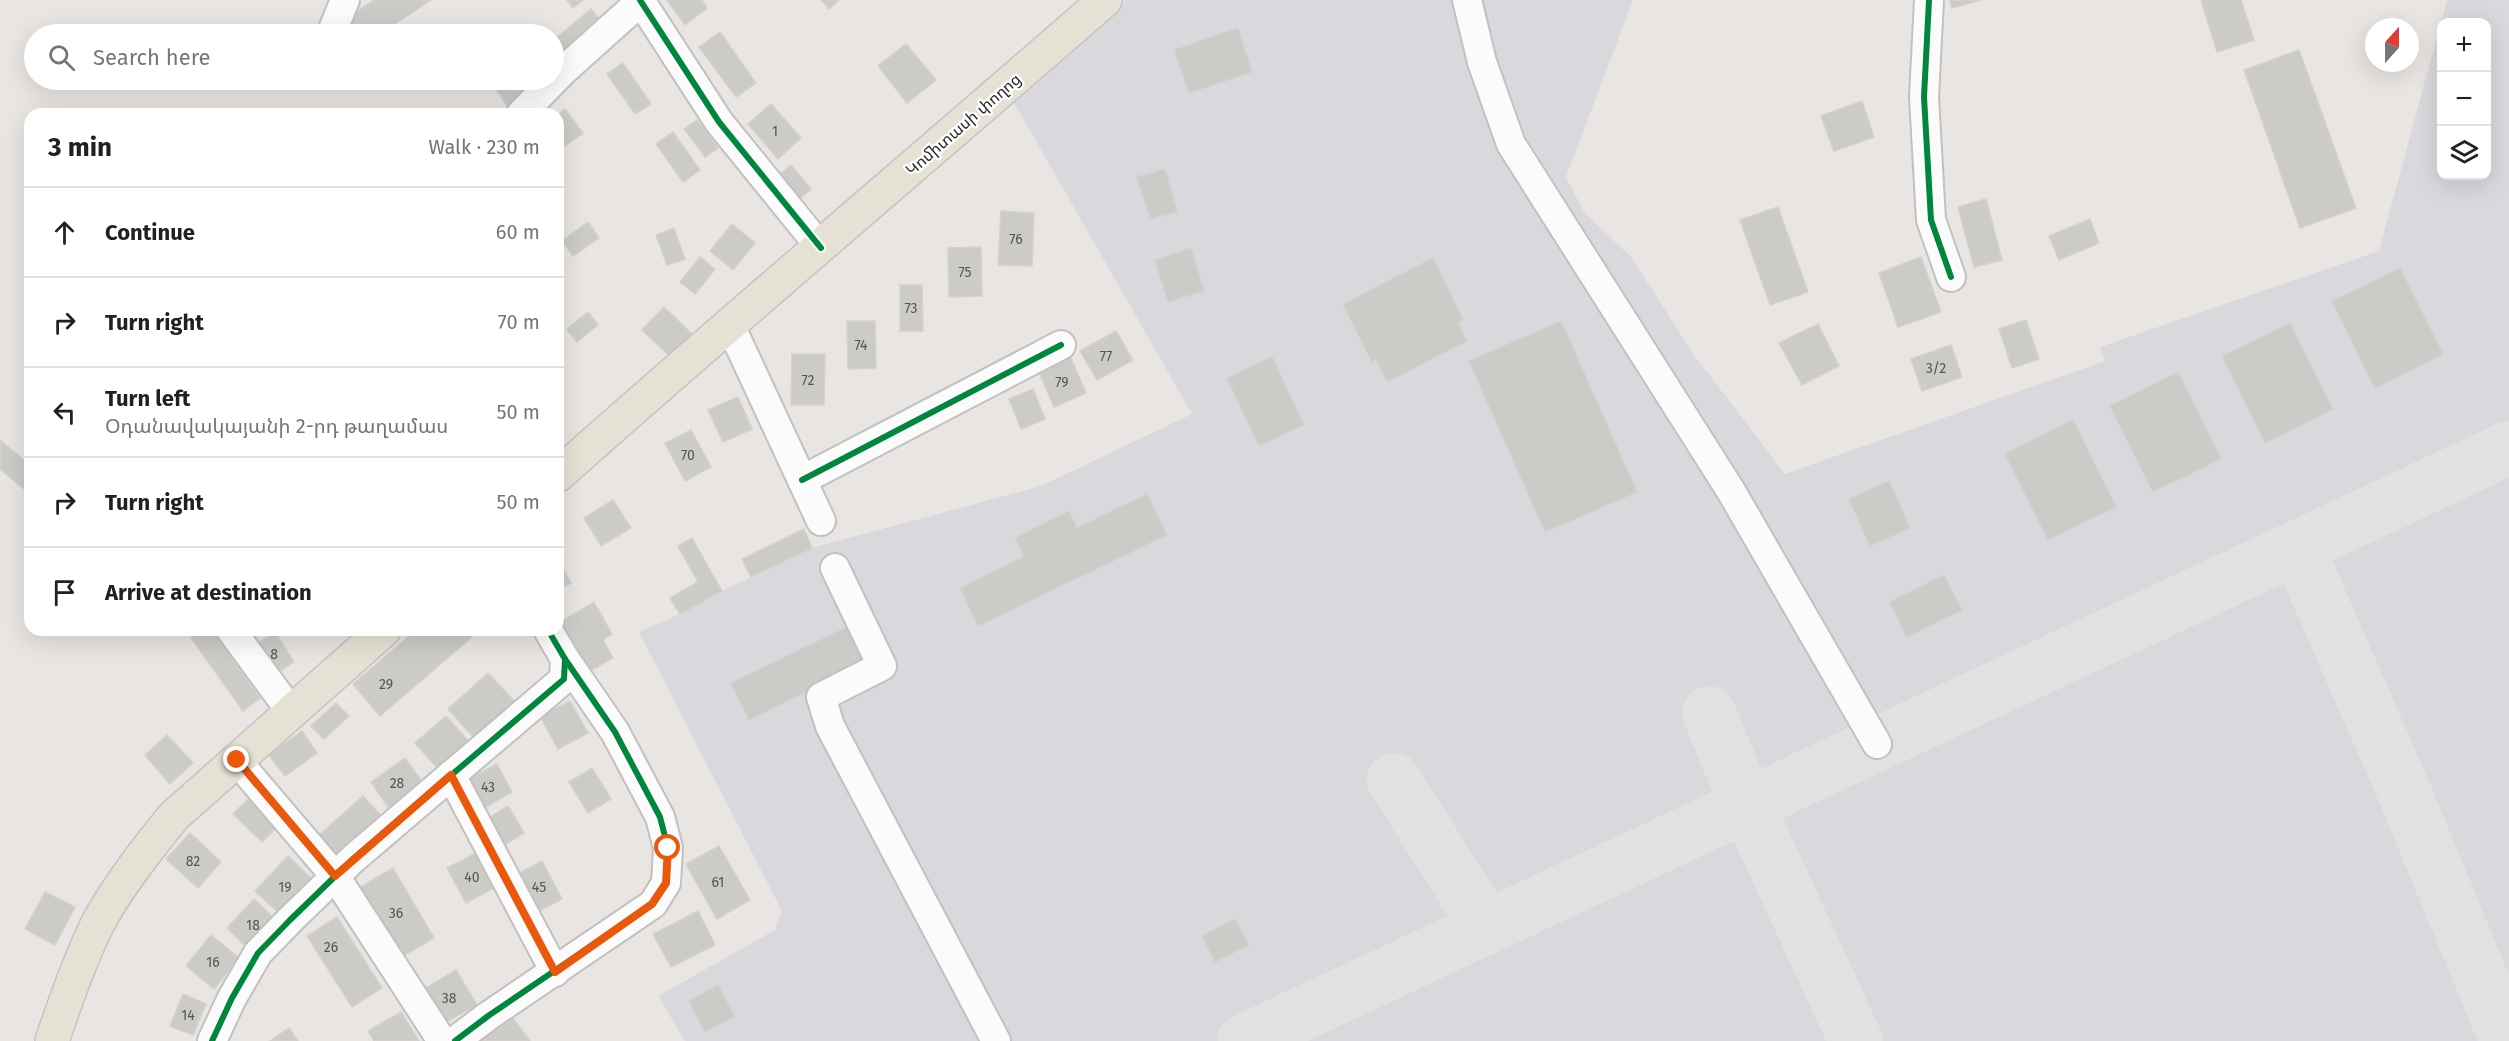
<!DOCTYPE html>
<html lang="en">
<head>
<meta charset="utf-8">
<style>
	body { margin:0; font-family:"Fira Sans","Noto Sans Armenian",sans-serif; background:#f6f6f6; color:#202124 }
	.controls { position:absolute; right:18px; top:18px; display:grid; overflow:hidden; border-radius:12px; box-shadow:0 6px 24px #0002 }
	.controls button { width:54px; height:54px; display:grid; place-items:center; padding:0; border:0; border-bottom:2px solid #e0e0e0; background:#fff; color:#202124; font:30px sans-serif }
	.compass { position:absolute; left:2365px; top:18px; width:54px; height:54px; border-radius:50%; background:#fff; box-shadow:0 6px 24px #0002; rotate:21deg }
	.stop { position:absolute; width:18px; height:18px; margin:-14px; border:4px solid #ea580c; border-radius:50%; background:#fff }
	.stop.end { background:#ea580c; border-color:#fff; box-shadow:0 2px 6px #0008 }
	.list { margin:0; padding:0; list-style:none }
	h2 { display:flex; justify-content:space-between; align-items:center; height:78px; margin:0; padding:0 24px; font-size:26px }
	h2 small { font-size:20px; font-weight:400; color:#757577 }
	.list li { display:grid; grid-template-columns:39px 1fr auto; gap:18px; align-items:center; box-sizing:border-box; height:90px; padding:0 24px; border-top:2px solid #e0e0e0 }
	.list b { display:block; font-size:22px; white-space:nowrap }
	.list p { margin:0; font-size:20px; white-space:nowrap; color:#757577 }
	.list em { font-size:20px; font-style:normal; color:#757577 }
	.icon { flex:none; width:33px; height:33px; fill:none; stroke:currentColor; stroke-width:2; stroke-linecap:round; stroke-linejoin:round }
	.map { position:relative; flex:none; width:2509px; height:1041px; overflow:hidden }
	.search { position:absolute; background:#fff; box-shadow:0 6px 24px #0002; left:24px; top:24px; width:540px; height:66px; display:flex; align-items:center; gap:15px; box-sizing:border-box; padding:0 21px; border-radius:33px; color:#757577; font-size:22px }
	.panel { position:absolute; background:#fff; box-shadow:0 6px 24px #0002; left:24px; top:108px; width:540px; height:528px; border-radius:18px }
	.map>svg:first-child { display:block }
	.airport { fill:#d9d9dd; fill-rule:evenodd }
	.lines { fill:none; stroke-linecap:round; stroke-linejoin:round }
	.taxiway { stroke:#e3e1e0; stroke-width:54 }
	.building { fill:#cdcbc8; stroke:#d3d1ce; stroke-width:1.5 }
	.minor-casing { stroke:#c2c1c1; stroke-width:32 }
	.major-casing { stroke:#c5c3c2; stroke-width:36 }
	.minor { stroke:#fcfbfb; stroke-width:28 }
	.major { stroke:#e5e2d5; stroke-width:33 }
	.cycleway-casing { stroke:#fff; stroke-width:10 }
	.cycleway { stroke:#00873e; stroke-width:6 }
	.route { stroke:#ea580c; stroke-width:8 }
	.labels { text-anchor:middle; stroke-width:4.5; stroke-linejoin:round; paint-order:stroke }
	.number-label { font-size:14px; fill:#555554 }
	.street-label { font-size:16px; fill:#2b2b2b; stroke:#fff }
</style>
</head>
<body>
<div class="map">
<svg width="2509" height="1041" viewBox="0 0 2509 1041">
	<rect width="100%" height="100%" fill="#e8e5e2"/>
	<path class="airport" d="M 1126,0 L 1633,0 L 1566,177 L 1584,212 L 1631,257 L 1694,355 L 1785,474 L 2105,361 L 2100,347 L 2379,251 L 2447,0 L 2509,0 L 2509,1041 L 685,1041 L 658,996 L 775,930 L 782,911 L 639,632 L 680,614 L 722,591 L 812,548 L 1041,486 L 1192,414 L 1012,99 ZM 2442,22 L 2486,22 L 2486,176 L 2442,176 Z"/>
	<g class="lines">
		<g class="taxiway">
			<path d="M 2297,547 L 2405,794 L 2507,1041"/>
			<path d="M 1709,713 L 1747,805 L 1856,1041"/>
			<path d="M 1394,780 L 1487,928"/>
			<path d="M 1244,1041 L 2509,448"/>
		</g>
	</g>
	<g class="building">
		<path d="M 374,0 L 431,0 L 380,34 L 355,34 L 345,19 Z"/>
		<path d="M 567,0 L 583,0 L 573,8 Z"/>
		<path d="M 667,0 L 702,0 L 707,8 L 685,25 Z"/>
		<path d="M 821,0 L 839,0 L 829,9 Z"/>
		<path d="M 1950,0 L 1981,0 L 1952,8 Z"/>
		<path d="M 2201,0 L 2241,0 L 2254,40 L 2217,52 Z"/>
		<path d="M 591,9 L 604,25 L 554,66 L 554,40 Z"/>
		<path d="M 445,24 L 466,34 L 440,34 Z"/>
		<path d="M 1238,28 L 1252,72 L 1189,93 L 1174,50 Z"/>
		<path d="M 720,32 L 756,83 L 736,97 L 699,47 Z"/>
		<path d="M 906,44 L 936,80 L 907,103 L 878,66 Z"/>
		<path d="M 2299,50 L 2356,208 L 2300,228 L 2244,70 Z"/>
		<path d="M 623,63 L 651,104 L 635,114 L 607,74 Z"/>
		<path d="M 501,80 L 525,80 L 533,92 L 508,108 L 493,84 Z"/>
		<path d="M 1862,101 L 1874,137 L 1834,151 L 1821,116 Z"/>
		<path d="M 771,104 L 801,138 L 778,159 L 748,124 Z"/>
		<path d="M 565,109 L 583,133 L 558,151 L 558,115 Z"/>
		<path d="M 697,120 L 718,148 L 705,157 L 684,129 Z"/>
		<path d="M 673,132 L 700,170 L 683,182 L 656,144 Z"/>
		<path d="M 791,165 L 811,189 L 792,205 L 772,181 Z"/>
		<path d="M 1165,169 L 1177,212 L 1150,219 L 1137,177 Z"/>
		<path d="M 1986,199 L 2002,260 L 1974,267 L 1958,207 Z"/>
		<path d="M 1778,207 L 1808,292 L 1770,305 L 1740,220 Z"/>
		<path d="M 1001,211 L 1034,213 L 1032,266 L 998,265 Z"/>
		<path d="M 2090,219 L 2099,243 L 2059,260 L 2049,236 Z"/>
		<path d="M 588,222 L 599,238 L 573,256 L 562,241 Z"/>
		<path d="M 732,224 L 755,243 L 733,270 L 710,251 Z"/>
		<path d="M 674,228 L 685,259 L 667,265 L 656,235 Z"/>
		<path d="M 981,247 L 982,296 L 949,297 L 948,248 Z"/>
		<path d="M 1191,248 L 1204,291 L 1168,302 L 1155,260 Z"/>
		<path d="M 700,257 L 715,269 L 695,294 L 680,282 Z"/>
		<path d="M 1921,257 L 1941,312 L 1898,327 L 1879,273 Z"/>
		<path d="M 1433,258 L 1463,320 L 1458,322 L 1467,341 L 1387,382 L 1376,359 L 1372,362 L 1343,304 Z"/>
		<path d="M 2400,268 L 2443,354 L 2375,388 L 2332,301 Z"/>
		<path d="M 900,285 L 922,285 L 923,331 L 900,331 Z"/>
		<path d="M 664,307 L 694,336 L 673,359 L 642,330 Z"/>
		<path d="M 588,312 L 598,325 L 577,342 L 567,329 Z"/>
		<path d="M 2026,320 L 2039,359 L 2012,368 L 1999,329 Z"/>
		<path d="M 847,321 L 875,321 L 876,368 L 848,369 Z"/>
		<path d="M 1561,321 L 1637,492 L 1545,532 L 1469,361 Z"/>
		<path d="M 2290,323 L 2333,409 L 2265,443 L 2222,356 Z"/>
		<path d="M 1818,324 L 1839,366 L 1802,385 L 1779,343 Z"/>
		<path d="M 1116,331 L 1133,360 L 1097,380 L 1080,351 Z"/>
		<path d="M 1951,345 L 1962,377 L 1922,391 L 1911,359 Z"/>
		<path d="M 792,354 L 825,354 L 824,405 L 791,405 Z"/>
		<path d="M 1070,356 L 1086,393 L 1054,407 L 1038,370 Z"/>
		<path d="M 1272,357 L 1304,425 L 1259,446 L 1227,378 Z"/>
		<path d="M 2178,372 L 2221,459 L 2153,492 L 2110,406 Z"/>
		<path d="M 1033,389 L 1045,419 L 1021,429 L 1009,399 Z"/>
		<path d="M 738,397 L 752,429 L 723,442 L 708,410 Z"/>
		<path d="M 2073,420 L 2116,507 L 2048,540 L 2005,454 Z"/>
		<path d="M 691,430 L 711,467 L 685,481 L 665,443 Z"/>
		<path d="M 0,440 L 30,465 L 30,494 L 0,469 Z"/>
		<path d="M 1889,481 L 1910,528 L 1870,546 L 1849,499 Z"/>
		<path d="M 1147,494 L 1167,535 L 978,626 L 960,588 L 1024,557 L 1015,538 L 1069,511 L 1077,528 Z"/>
		<path d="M 613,500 L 631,528 L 601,546 L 584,518 Z"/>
		<path d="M 804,529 L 812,548 L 751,577 L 742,559 Z"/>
		<path d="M 692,538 L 722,591 L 680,614 L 670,598 L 698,582 L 678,546 Z"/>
		<path d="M 558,560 L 571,583 L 558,590 Z"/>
		<path d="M 1944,575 L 1962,610 L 1907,637 L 1890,602 Z"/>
		<path d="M 594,602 L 612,634 L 603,640 L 613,658 L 588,672 L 560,622 Z"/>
		<path d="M 849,626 L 867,662 L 749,720 L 731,683 Z"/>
		<path d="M 202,630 L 212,630 L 260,698 L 243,711 L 191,638 Z"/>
		<path d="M 416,630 L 465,630 L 472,637 L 380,716 L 353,684 Z"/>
		<path d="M 275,632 L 294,662 L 273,676 L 254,645 Z"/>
		<path d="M 488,673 L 516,703 L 476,740 L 448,709 Z"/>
		<path d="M 570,701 L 588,733 L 558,749 L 540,716 Z"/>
		<path d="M 336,703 L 349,716 L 324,739 L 311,726 Z"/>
		<path d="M 446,716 L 471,744 L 441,772 L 415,743 Z"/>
		<path d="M 302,731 L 317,753 L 285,776 L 269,755 Z"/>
		<path d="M 167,735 L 193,763 L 170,784 L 145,755 Z"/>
		<path d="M 405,758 L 423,783 L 388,807 L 371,782 Z"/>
		<path d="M 497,764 L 512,792 L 479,811 L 463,782 Z"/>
		<path d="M 592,768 L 611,799 L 588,813 L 569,782 Z"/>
		<path d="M 363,796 L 384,819 L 339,860 L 317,837 Z"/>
		<path d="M 248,799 L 277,827 L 262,842 L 233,814 Z"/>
		<path d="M 508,806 L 524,833 L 501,847 L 485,820 Z"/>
		<path d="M 190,833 L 221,862 L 198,888 L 166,859 Z"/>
		<path d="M 719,846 L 750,900 L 717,919 L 686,864 Z"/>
		<path d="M 478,852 L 497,886 L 466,903 L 447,868 Z"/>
		<path d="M 288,856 L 315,882 L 283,917 L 255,891 Z"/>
		<path d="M 542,861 L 562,899 L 536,913 L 516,875 Z"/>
		<path d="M 393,868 L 434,938 L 398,959 L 357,889 Z"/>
		<path d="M 45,892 L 75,907 L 55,945 L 25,929 Z"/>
		<path d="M 254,899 L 279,923 L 251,952 L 227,928 Z"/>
		<path d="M 698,911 L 715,945 L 671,967 L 653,934 Z"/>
		<path d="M 337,917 L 382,988 L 352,1007 L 307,936 Z"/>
		<path d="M 1235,919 L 1249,945 L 1215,962 L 1202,936 Z"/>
		<path d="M 211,935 L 239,958 L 214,989 L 186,966 Z"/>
		<path d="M 456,970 L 477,1005 L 441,1025 L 421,991 Z"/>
		<path d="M 718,985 L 735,1017 L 705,1032 L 689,1001 Z"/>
		<path d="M 183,994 L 206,1004 L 193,1035 L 170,1026 Z"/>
		<path d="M 401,1012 L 419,1041 L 374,1041 L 368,1031 Z"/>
		<path d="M 512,1017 L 530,1041 L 478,1041 Z"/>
		<path d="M 289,1028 L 298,1041 L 270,1041 Z"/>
	</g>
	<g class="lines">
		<defs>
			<g id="minor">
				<path d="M 640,0 L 719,122 L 821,248"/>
				<path d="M 1467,0 L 1482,62 L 1511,144 L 1731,491 L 1877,744"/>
				<path d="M 1929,0 L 1924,97 L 1931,220 L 1951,277"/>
				<path d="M 331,34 L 345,0"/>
				<path d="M 521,114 L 564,70 L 642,0"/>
				<path d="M 729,323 L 821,521"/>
				<path d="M 802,480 L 1061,345"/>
				<path d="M 835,568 L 882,666 L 821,697 L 830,726 L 996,1041"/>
				<path d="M 231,630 L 292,713"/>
				<path d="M 237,761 L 335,876 L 442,1041"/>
				<path d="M 451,775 L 555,972"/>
				<path d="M 212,1041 L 232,998 L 258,953 L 290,920 L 354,858 L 564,679 L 565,659 L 548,630"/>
				<path d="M 455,1041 L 488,1016 L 653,904 L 666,883 L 668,848 L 660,817 L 615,732 L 565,659"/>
			</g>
			<g id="major">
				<path d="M 558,475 C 738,315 923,159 1105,0"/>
				<path d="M 52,1041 C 65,1002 79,962 97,925 C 117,887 147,849 174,816 L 384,630"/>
			</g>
		</defs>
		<use href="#minor" class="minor-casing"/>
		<use href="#major" class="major-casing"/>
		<use href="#minor" class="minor"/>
		<use href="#major" class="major"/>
		<defs>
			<g id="cycleway">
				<path d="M 640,0 L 719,122 L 821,248"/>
				<path d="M 1929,0 L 1924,97 L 1931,220 L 1951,277"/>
				<path d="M 802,480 L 1061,345"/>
				<path d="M 212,1041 L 232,998 L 258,953 L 290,920 L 354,858 L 564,679 L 565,659 L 548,630"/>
				<path d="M 455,1041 L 488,1016 L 653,904 L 666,883 L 668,848 L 660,817 L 615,732 L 565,659"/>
			</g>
		</defs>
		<use href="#cycleway" class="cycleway-casing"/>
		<use href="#cycleway" class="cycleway"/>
	</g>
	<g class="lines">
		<path class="route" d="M 237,760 L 335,876 L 451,775 L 555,972 L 652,904 L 666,883 L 668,848"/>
	</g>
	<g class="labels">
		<g class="number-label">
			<text x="775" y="136">1</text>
			<text x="1016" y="244">76</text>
			<text x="965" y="277">75</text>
			<text x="911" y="313">73</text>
			<text x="861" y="350">74</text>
			<text x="1106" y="361">77</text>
			<text x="1936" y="373">3/2</text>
			<text x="808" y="385">72</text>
			<text x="1062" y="387">79</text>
			<text x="688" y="460">70</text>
			<text x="274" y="659">8</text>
			<text x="386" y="689">29</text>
			<text x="397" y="788">28</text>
			<text x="488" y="792">43</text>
			<text x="193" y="866">82</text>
			<text x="472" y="882">40</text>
			<text x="718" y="887">61</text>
			<text x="285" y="892">19</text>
			<text x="539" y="892">45</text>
			<text x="396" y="918">36</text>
			<text x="253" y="930">18</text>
			<text x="331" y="952">26</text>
			<text x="213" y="967">16</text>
			<text x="449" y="1003">38</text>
			<text x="188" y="1020">14</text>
		</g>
		<g class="street-label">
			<text transform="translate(963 124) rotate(-41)" y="6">Կոմիտասի փողոց</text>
		</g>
	</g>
</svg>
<div class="controls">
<button>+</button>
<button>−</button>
<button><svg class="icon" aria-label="layers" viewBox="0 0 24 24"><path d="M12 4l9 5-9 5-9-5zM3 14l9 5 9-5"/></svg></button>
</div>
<svg class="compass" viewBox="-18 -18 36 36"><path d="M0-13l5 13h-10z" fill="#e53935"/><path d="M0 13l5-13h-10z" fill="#757577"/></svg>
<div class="stop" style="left:668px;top:848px"></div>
<div class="stop end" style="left:237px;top:760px"></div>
<div class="search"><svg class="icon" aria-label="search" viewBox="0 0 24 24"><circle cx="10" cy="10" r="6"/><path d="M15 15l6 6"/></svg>Search here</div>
<section class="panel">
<h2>3 min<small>Walk · 230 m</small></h2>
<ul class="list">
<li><svg class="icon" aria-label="ahead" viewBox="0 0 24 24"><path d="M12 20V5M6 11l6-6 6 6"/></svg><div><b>Continue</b></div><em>60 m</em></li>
<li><svg class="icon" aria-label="right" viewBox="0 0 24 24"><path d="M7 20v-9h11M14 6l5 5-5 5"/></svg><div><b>Turn right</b></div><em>70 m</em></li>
<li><svg class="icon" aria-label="left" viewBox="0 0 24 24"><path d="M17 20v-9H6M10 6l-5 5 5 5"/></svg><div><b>Turn left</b><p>Օդանավակայանի 2-րդ թաղամաս</p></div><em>50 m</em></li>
<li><svg class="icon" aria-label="right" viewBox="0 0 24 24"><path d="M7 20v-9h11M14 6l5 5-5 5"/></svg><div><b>Turn right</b></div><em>50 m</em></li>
<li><svg class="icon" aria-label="arrive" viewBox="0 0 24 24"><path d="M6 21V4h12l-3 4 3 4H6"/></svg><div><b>Arrive at destination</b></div></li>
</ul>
</section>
</div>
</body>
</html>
